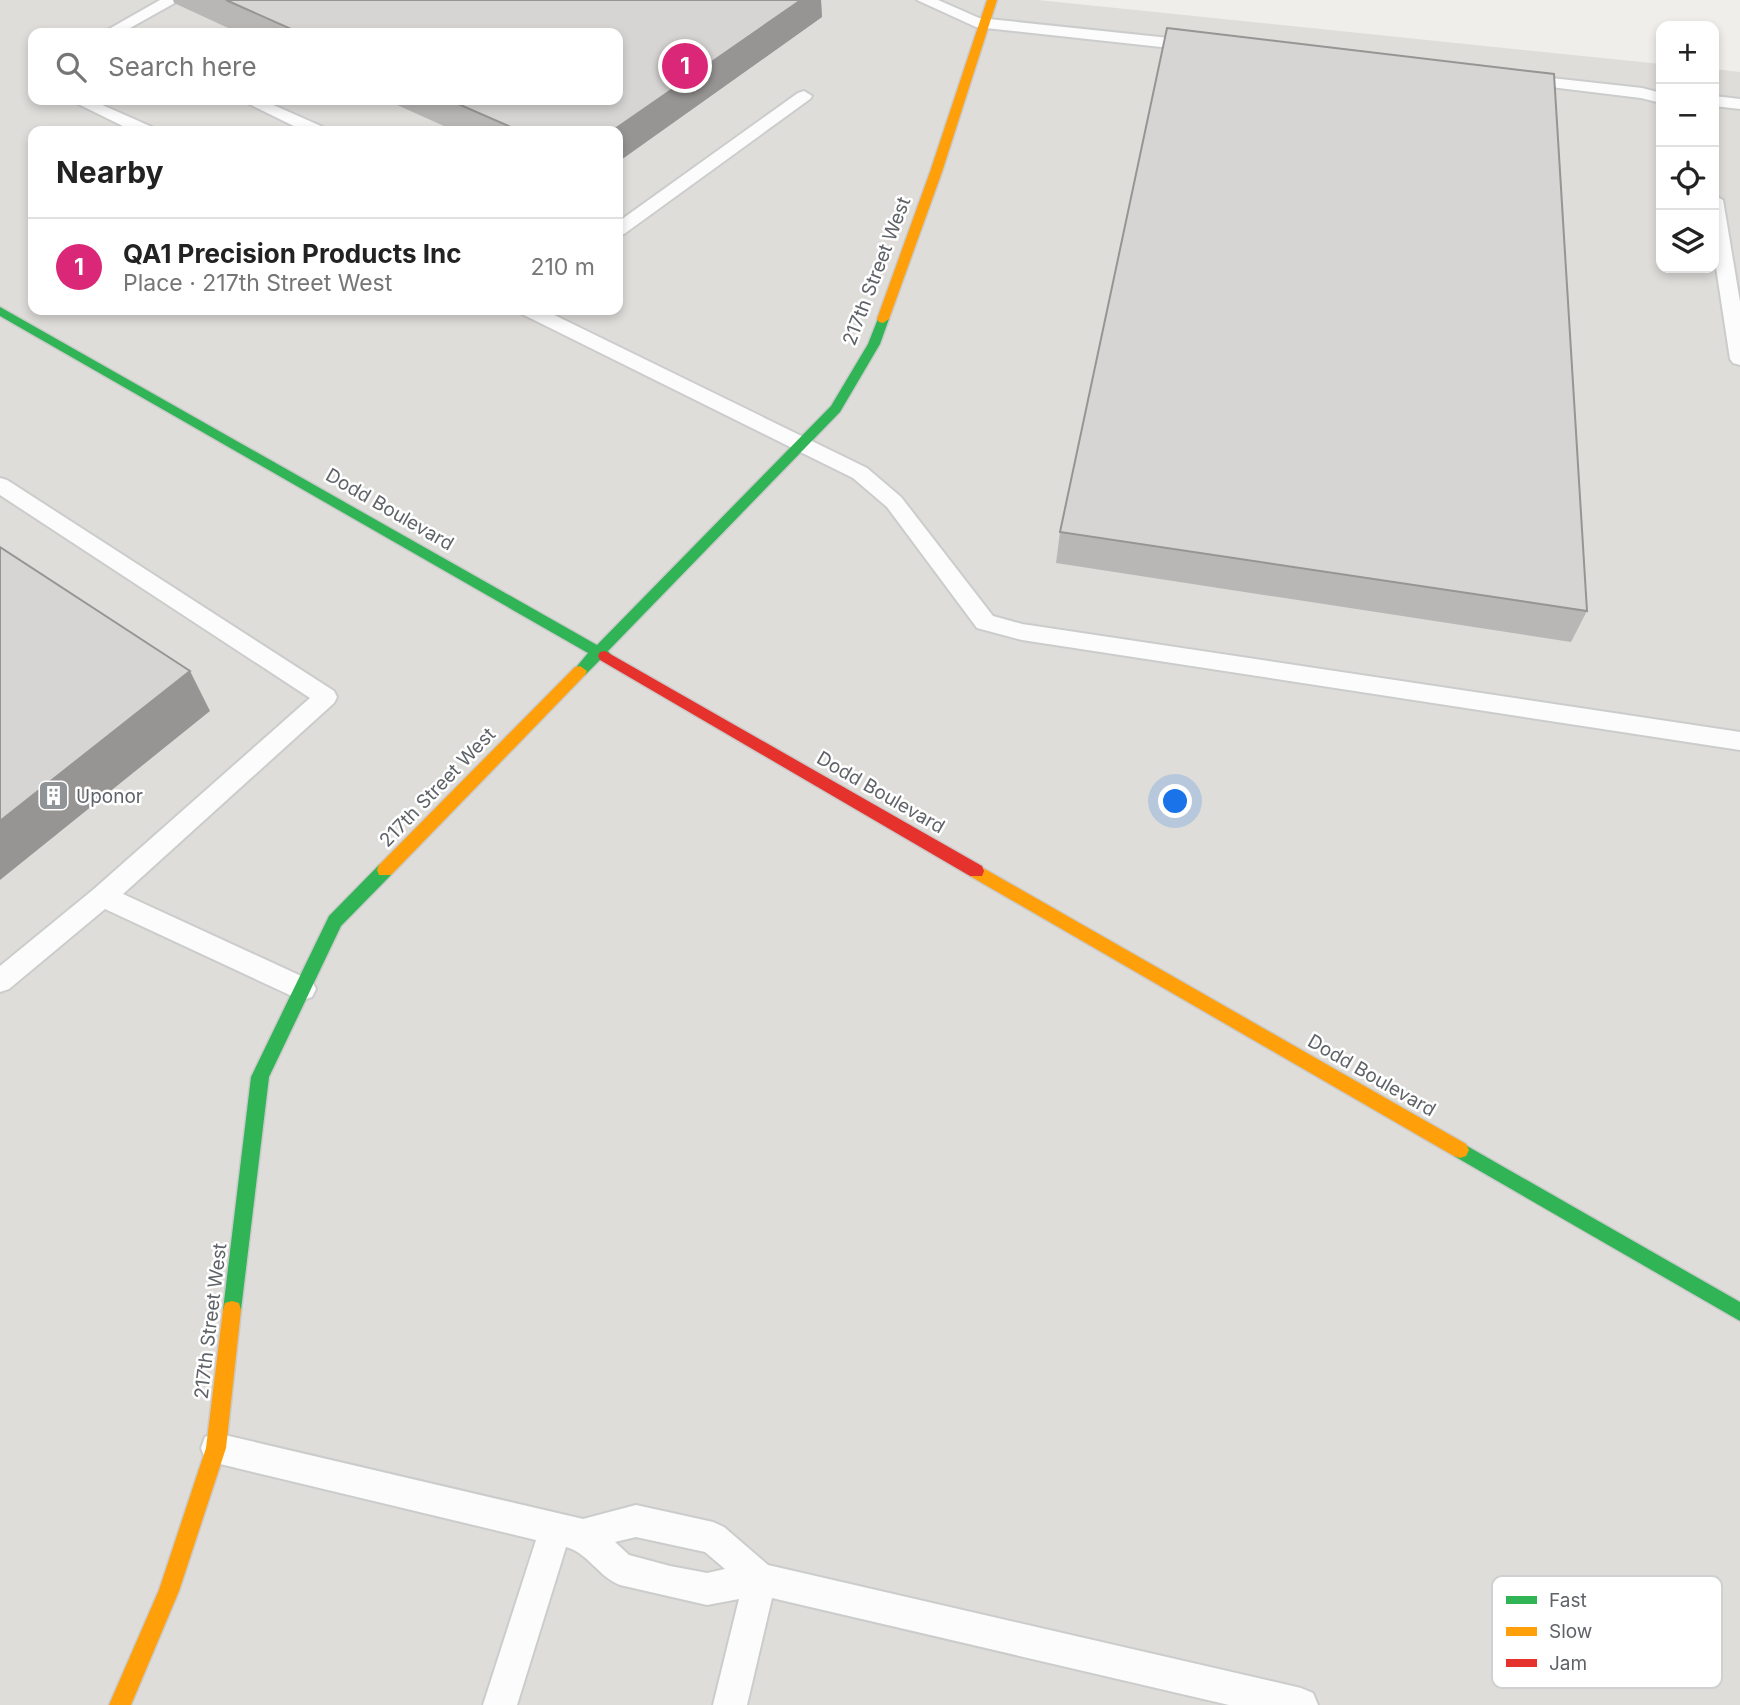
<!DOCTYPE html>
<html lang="en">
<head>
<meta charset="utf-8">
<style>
	body { margin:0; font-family:Inter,sans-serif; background:#f6f6f6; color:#222 }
	.controls { position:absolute; right:21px; top:21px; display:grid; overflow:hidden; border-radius:14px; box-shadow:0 4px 10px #0003 }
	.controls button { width:63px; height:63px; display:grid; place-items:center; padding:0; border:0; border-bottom:2px solid #e0e0e0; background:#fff; color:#222; font:35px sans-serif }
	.you { position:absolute; left:1176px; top:802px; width:24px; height:24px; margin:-18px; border:5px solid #fff; border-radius:50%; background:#1a73e8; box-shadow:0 0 0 10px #1a73e833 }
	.badge { display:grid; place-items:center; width:46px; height:46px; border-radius:50%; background:#db2777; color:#fff; font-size:23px; font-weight:700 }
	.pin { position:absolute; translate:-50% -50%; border:4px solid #fff; box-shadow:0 2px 7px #0006 }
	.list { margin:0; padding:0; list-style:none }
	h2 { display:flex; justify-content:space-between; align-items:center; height:91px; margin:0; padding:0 28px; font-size:30px }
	h2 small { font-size:23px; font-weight:400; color:#767676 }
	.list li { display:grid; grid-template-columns:46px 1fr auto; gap:21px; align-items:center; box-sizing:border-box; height:98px; padding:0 28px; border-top:2px solid #e0e0e0 }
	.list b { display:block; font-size:26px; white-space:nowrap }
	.list p { margin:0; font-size:23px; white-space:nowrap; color:#767676 }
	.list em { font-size:23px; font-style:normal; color:#767676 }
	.icon { flex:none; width:38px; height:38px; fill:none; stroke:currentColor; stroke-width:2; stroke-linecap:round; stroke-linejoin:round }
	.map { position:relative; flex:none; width:1740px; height:1705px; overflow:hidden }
	.search { position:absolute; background:#fff; box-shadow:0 4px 10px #0003; left:28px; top:28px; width:595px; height:77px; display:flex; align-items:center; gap:18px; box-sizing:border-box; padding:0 24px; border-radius:14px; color:#767676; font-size:26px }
	.panel { position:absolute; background:#fff; box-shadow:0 4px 10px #0003; left:28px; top:126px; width:595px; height:189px; border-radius:14px }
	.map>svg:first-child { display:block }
	.industrial { fill:#dfddda; fill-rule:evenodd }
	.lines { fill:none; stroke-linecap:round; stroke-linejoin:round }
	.lane-casing { stroke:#cbcccc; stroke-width:4 }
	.fast-casing { stroke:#cacacb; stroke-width:3 }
	.slow-casing { stroke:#cacacb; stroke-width:3 }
	.jam-casing { stroke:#cacacb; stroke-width:3 }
	.lane { fill:#fdfcfc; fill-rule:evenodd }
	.fast { fill:#30b455; fill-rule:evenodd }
	.slow { fill:#ff9f0a; fill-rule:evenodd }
	.jam { fill:#e5322d; fill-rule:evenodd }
	.wall { fill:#b8b7b5 }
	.shaded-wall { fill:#969594 }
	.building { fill:#d6d5d3; stroke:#969594; stroke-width:2 }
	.labels { text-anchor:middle; stroke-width:5; stroke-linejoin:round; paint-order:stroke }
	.street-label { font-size:19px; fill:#5f6368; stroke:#fff }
	.poi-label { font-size:19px; fill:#5f6368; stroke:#fff; text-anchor:start }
	.key { fill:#fff; stroke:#cfd0d2; stroke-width:2 }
	.key-label { font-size:19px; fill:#5f6368 }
</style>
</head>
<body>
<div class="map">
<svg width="1740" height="1705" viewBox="0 0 1740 1705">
	<rect width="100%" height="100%" fill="#efeeea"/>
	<path class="industrial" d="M 0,0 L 1038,0 L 1661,64 L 1661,268 L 1714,268 L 1714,69 L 1740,72 L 1740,1705 L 0,1705 ZM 33,33 L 618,33 L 618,100 L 33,100 ZM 33,131 L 618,131 L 618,310 L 33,310 Z"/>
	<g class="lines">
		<defs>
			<g id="lane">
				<path d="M 160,0 L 180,0 L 121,33 L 102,33 Z"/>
				<path d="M 917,0 L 938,0 L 979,18 L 1198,41 L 1206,46 L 1198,51 L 976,27 Z"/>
				<path d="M 1523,75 L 1642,88 L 1661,93 L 1661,103 L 1641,98 L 1517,83 L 1515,80 L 1517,77 Z"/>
				<path d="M 804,91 L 812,96 L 810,99 L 624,234 L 618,235 L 618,222 L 798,93 Z"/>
				<path d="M 1714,96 L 1740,99 L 1740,109 L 1714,106 Z"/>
				<path d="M 70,100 L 91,100 L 152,127 L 154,131 L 133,131 Z"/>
				<path d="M 241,100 L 262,100 L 323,127 L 325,131 L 304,131 Z"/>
				<path d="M 1714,195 L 1723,200 L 1740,302 L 1740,365 L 1733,363 L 1730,359 L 1714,254 Z"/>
				<path d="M 520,310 L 544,310 L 867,468 L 901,497 L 993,616 L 1022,624 L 1740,732 L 1740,750 L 1022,640 L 977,628 L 887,507 L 853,478 L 522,314 Z"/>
				<path d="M 0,478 L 7,480 L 334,691 L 337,697 L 334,703 L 123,894 L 312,981 L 316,989 L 312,997 L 303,1000 L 294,997 L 105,909 L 9,989 L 0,992 L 0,966 L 94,889 L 310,698 L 0,495 Z"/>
				<path d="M 216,1433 L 583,1519 L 636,1505 L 713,1522 L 724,1527 L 768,1565 L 1301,1688 L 1313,1693 L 1318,1705 L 1229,1705 L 772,1598 L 747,1705 L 713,1705 L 739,1599 L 707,1605 L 620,1585 C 599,1577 587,1552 566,1547 L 517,1705 L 483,1705 L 536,1540 L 216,1463 L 205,1459 L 201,1448 L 205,1437 ZM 636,1537 L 705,1552 L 725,1569 L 707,1573 L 670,1566 L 629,1555 L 615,1542 Z"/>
			</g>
			<g id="fast">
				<path d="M 0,307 L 597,645 L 831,406 L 868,344 L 879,316 L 883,315 L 889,319 L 880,344 L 840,412 L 608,651 L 612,656 L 610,660 L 600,660 L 585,675 L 580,676 L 573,671 L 588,653 L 0,316 Z"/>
				<path d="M 385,863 L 391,865 L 393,870 L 391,875 L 341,926 L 269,1077 L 241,1310 L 239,1317 L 232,1319 L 225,1317 L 223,1310 L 251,1077 L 329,916 L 379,865 Z"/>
				<path d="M 1460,1142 L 1740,1302 L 1740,1321 L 1454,1156 L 1451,1150 L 1454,1144 Z"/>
			</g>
			<g id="slow">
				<path d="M 987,0 L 997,0 L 942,172 L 889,319 L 883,323 L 879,322 L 877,319 L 930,172 Z"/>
				<path d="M 580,666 L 587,671 L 585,675 L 391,875 L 379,875 L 377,870 L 379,865 L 575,667 Z"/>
				<path d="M 976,864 L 1466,1144 L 1469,1150 L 1466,1156 L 1460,1158 L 1454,1156 L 970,876 L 968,871 L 970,866 Z"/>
				<path d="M 232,1301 L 239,1303 L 241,1310 L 226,1448 L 179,1591 L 131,1705 L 109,1705 L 159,1590 L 206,1448 L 223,1310 L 225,1303 Z"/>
			</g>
			<path id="jam" d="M 605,651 L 982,866 L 984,871 L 982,876 L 970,876 L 600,660 L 598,656 L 600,652 Z"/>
		</defs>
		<use href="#lane" class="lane-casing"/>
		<use href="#fast" class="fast-casing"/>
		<use href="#slow" class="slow-casing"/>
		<use href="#jam" class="jam-casing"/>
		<use href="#lane" class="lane"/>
		<use href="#fast" class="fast"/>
		<use href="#slow" class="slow"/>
		<use href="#jam" class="jam"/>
	</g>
	<g class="wall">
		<path d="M 173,0 L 821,0 L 822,17 L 618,162 L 618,131 L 455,131 L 386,100 L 618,100 L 618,33 L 239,33 L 174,3 Z"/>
		<path d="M 1060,532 L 1587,611 L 1571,642 L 1056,563 Z"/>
	</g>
	<g class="shaded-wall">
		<path d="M 801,0 L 821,0 L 822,17 L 618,162 L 618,131 L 612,131 Z"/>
		<path d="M 190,671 L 210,711 L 0,880 L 0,821 Z"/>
	</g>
	<g class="building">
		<path d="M 226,0 L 801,0 L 612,131 L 520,131 L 449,100 L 618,100 L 618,33 L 300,33 Z"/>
		<path d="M 1167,28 L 1554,74 L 1587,611 L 1060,532 Z"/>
		<path d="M 0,547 L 190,671 L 0,821 Z"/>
	</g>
	<defs>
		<symbol id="building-square" viewBox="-11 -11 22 22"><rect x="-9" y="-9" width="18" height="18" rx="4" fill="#919496" stroke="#fff"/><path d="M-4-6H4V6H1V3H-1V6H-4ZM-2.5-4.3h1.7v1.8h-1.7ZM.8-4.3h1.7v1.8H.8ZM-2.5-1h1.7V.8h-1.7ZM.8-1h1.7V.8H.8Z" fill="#fff"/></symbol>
	</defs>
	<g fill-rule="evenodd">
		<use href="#building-square" x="36" y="778" width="35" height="35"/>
	</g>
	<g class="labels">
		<g class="street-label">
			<text transform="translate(876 271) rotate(-69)" y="7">217th Street West</text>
			<text transform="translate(390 509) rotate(30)" y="7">Dodd Boulevard</text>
			<text transform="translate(437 787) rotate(-46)" y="7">217th Street West</text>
			<text transform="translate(881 792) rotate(30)" y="7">Dodd Boulevard</text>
			<text transform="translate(1372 1075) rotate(30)" y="7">Dodd Boulevard</text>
			<text transform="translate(210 1321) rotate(-83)" y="7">217th Street West</text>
		</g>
		<g class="poi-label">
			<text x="76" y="803">Uponor</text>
		</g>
	</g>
	<rect x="1492" y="1576" width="230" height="112" rx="10" class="key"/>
	<rect x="1506" y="1596" width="31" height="8" fill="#30b455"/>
	<rect x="1506" y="1627" width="31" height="9" fill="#ff9f0a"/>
	<rect x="1506" y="1659" width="31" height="8" fill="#e5322d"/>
	<g class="key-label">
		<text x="1549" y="1607">Fast</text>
		<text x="1549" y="1638">Slow</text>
		<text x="1549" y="1670">Jam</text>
	</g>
</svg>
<div class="controls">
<button>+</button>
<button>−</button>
<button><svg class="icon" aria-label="locate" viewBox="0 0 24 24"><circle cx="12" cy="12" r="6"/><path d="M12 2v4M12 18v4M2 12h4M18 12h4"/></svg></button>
<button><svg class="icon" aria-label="layers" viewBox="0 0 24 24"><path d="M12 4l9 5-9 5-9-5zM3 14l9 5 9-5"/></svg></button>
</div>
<div class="you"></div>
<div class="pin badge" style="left:685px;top:66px">1</div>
<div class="search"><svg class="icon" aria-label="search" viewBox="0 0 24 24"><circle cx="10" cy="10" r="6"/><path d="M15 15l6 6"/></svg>Search here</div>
<section class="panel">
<h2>Nearby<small></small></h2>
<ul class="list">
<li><span class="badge">1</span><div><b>QA1 Precision Products Inc</b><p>Place · 217th Street West</p></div><em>210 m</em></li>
</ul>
</section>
</div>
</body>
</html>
